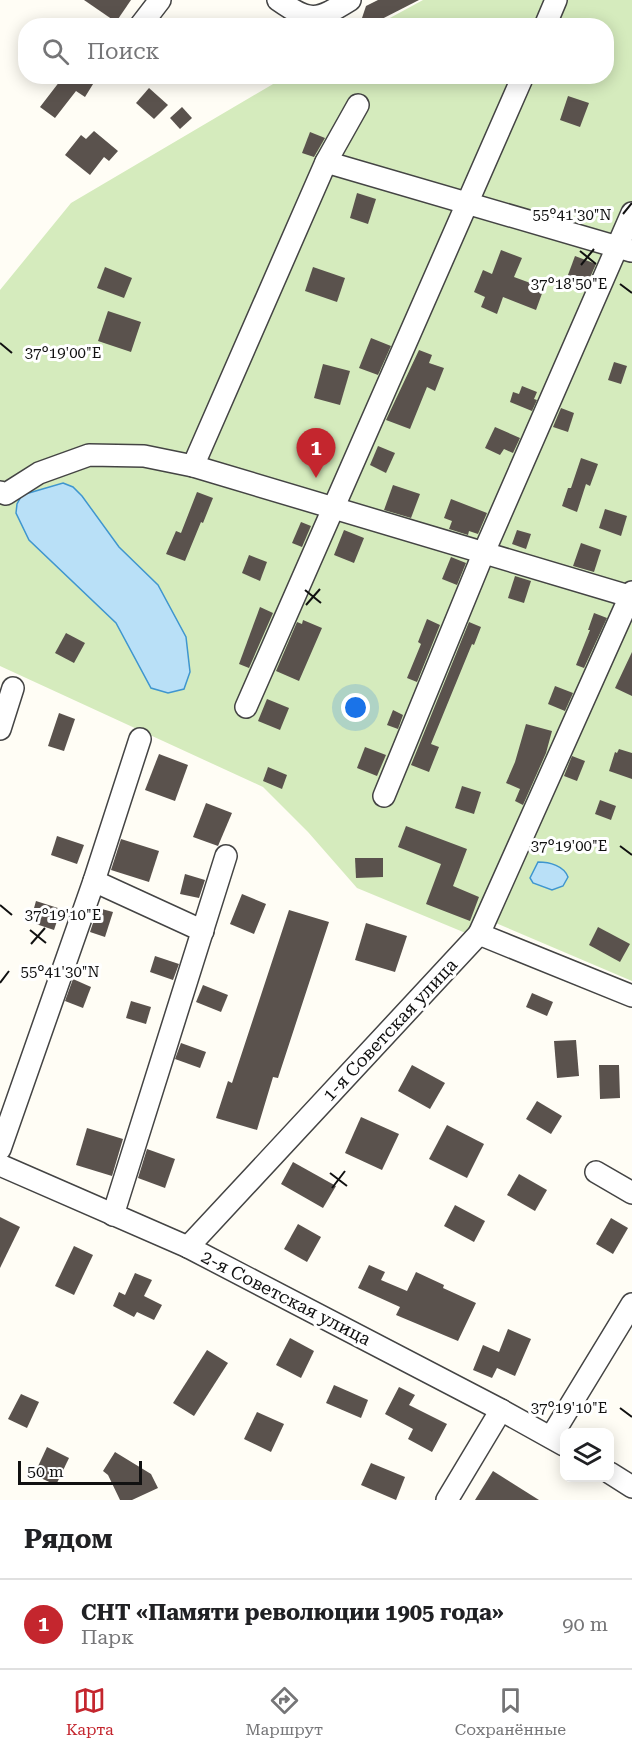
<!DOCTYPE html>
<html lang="ru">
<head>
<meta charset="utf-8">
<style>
	body { margin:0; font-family:"Roboto Serif",serif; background:#f6f6f6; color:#202124 }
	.controls { position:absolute; right:18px; bottom:18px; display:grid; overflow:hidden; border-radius:12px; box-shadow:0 3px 15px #0003 }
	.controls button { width:54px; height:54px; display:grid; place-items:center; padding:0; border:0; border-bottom:2px solid #e0e0e0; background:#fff; color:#202124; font:30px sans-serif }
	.scale { position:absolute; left:18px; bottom:15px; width:124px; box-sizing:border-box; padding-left:6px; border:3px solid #111; border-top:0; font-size:16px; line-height:21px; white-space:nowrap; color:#111; -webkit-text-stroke:4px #fff; paint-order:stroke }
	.you { position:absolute; left:356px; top:708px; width:21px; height:21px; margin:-15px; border:4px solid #fff; border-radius:50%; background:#1a73e8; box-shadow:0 0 0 9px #1a73e833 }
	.badge { display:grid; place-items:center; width:39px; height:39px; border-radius:50%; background:#c4262e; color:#fff; font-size:20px; font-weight:700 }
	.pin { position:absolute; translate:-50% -50px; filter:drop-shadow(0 2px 3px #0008) }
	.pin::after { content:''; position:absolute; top:32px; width:21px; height:18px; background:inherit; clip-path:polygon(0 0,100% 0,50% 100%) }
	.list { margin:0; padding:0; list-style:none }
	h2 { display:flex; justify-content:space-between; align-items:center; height:78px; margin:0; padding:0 24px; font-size:26px }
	h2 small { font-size:20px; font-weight:400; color:#757577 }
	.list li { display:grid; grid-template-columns:39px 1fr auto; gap:18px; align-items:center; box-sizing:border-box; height:90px; padding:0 24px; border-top:2px solid #e0e0e0 }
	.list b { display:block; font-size:22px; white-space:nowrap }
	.list p { margin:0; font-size:20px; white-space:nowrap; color:#757577 }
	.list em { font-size:20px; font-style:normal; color:#757577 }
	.icon { flex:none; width:33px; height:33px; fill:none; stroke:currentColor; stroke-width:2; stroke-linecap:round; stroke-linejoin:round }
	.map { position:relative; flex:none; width:632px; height:1500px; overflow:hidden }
	.search { position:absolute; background:#fff; box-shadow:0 3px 15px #0003; left:18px; right:18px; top:18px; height:66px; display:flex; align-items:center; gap:15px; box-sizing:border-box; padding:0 21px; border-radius:24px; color:#757577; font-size:22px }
	.sheet { height:168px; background:#fff }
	nav { display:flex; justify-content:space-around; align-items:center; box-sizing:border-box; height:84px; border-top:2px solid #e0e0e0; background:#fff; font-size:16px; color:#757577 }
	nav a { display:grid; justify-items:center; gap:3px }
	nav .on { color:#c4262e }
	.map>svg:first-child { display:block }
	.green { fill:#d5ebbd }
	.water { fill:#b9e0f7; stroke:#3f96cf; stroke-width:1.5 }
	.building { fill:#5a524d }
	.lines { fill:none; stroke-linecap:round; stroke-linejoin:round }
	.minor-casing { stroke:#444; stroke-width:24 }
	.minor { stroke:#fff; stroke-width:21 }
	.ticks { fill:none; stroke:#111; stroke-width:2 }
	.labels { text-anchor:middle; stroke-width:6; stroke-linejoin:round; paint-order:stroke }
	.street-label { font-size:18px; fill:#111; stroke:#fff }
	.ticks-label { font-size:15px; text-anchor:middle; fill:#111; stroke:#fff; stroke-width:6; stroke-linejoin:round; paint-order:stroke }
</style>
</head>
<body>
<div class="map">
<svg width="632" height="1500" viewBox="0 0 632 1500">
	<rect width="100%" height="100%" fill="#fffdf5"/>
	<path class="green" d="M 423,0 L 632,0 L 632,981 L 484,918 L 468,934 L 357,888 L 308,832 L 263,787 L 0,666 L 0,290 L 71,203 L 285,77 L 606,76 L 606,26 L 377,25 Z"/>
	<g class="water">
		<path d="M 63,483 L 73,487 L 82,496 L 119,547 L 158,585 L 186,637 L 190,672 L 184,689 L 168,693 L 151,688 L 116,623 L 29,540 L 16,513 L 17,504 L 22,495 Z"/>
		<path d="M 538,862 C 550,862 564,866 568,877 L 563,886 L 552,890 L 533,883 L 530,878 Z"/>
	</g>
	<g class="building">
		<path d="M 84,0 L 131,0 L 116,22 Z"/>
		<path d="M 378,0 L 419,0 L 374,23 L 362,18 L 366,6 Z"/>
		<path d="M 54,76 L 98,76 L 85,97 L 76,91 L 55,118 L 40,107 L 60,81 Z"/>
		<path d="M 149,88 L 168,105 L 154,119 L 136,103 Z"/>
		<path d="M 568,96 L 589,103 L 580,127 L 560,120 Z"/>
		<path d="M 182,107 L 192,118 L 180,129 L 170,118 Z"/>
		<path d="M 94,131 L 118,151 L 109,161 L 104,157 L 90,175 L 65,155 L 81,135 L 86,139 Z"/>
		<path d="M 310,132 L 325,138 L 314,157 L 302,153 Z"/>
		<path d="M 357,193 L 376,199 L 368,224 L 350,218 Z"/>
		<path d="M 501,250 L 522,258 L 514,277 L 544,288 L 536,310 L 503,297 L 497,314 L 481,307 L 485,297 L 474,292 L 483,270 L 492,274 Z"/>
		<path d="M 575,256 L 596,264 L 584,291 L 565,283 Z"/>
		<path d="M 105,267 L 132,278 L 124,298 L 97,288 Z"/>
		<path d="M 313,267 L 345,278 L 337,302 L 305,291 Z"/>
		<path d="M 108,311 L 141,322 L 131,352 L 98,341 Z"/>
		<path d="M 371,338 L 391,346 L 378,375 L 359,368 Z"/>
		<path d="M 419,350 L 432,355 L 429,363 L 444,368 L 435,391 L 427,387 L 410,429 L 386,420 Z"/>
		<path d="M 614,362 L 627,366 L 621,384 L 608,380 Z"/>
		<path d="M 323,364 L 350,371 L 340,405 L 314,398 Z"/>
		<path d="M 522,386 L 537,392 L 534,399 L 537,400 L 532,411 L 510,402 L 513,392 L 519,394 Z"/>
		<path d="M 561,408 L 574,413 L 568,432 L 553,427 Z"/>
		<path d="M 495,427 L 520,438 L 513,453 L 504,449 L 500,455 L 485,448 Z"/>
		<path d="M 378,446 L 395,453 L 386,473 L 370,465 Z"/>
		<path d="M 581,458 L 598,464 L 590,486 L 586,484 L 577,512 L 562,506 L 568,488 L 571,488 Z"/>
		<path d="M 393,485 L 420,494 L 411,518 L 384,510 Z"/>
		<path d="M 197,492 L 213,498 L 203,523 L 201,522 L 185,561 L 166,554 L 176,531 L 181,533 Z"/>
		<path d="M 451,499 L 487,513 L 478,534 L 469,531 L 468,535 L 449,529 L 452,521 L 444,518 Z"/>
		<path d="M 605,509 L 627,516 L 621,536 L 599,528 Z"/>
		<path d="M 301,522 L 311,526 L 302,547 L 292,543 Z"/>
		<path d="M 344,530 L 364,538 L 354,563 L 334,555 Z"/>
		<path d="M 517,530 L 531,534 L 526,549 L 512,544 Z"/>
		<path d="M 581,543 L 601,550 L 594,572 L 573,566 Z"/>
		<path d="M 249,555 L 267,562 L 260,581 L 242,573 Z"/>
		<path d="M 451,557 L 466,563 L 457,585 L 442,579 Z"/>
		<path d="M 515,576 L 531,581 L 524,603 L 508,598 Z"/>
		<path d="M 260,607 L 273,613 L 249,668 L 239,664 Z"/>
		<path d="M 594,613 L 607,618 L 584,668 L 576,665 L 590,630 L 588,630 Z"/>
		<path d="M 427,619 L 440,625 L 417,682 L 407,678 L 421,644 L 418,642 Z"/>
		<path d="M 303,620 L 322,628 L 299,681 L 276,671 L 297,622 L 302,624 Z"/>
		<path d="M 469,622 L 481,627 L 474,645 L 472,644 L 431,744 L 439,747 L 429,772 L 411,765 Z"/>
		<path d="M 66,633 L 85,643 L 74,663 L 55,653 Z"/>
		<path d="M 632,652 L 632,696 L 615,688 Z"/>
		<path d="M 555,686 L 573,693 L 565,711 L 548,704 Z"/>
		<path d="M 267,699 L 289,708 L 280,730 L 258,721 Z"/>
		<path d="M 393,710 L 403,715 L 398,729 L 387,725 Z"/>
		<path d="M 59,713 L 75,719 L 64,751 L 48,746 Z"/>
		<path d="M 526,724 L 552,731 L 546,753 L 523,805 L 515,801 L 520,789 L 506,783 L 515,762 Z"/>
		<path d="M 365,747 L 386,755 L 377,776 L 357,768 Z"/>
		<path d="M 619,749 L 632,753 L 632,779 L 609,771 L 615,752 L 617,753 Z"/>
		<path d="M 159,754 L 188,765 L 175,801 L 145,790 Z"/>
		<path d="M 572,756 L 585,761 L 577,781 L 564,776 Z"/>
		<path d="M 268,767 L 287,775 L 282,789 L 263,781 Z"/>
		<path d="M 462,786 L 481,792 L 474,814 L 455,808 Z"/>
		<path d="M 600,800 L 616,806 L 611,820 L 595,814 Z"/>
		<path d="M 206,803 L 232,813 L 218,846 L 193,837 Z"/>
		<path d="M 406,826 L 467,849 L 453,886 L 479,897 L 470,921 L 426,904 L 441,864 L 398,847 Z"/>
		<path d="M 57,836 L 84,845 L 77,864 L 51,855 Z"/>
		<path d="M 121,839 L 159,851 L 149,882 L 111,870 Z"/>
		<path d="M 355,858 L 383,858 L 383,877 L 356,878 Z"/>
		<path d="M 185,874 L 205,880 L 199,898 L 180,894 Z"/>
		<path d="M 242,894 L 266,904 L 254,934 L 230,924 Z"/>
		<path d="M 36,901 L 61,909 L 54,930 L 30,922 Z"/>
		<path d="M 98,908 L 113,912 L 105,937 L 90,932 Z"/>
		<path d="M 289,910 L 329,922 L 278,1078 L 273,1077 L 257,1130 L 216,1118 L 228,1081 L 232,1083 Z"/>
		<path d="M 366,923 L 407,936 L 395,972 L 355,960 Z"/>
		<path d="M 598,927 L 630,944 L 620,962 L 589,945 Z"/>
		<path d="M 155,956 L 179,964 L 173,980 L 150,972 Z"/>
		<path d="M 73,979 L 91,987 L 83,1008 L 65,1001 Z"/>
		<path d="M 203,985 L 228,995 L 221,1012 L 196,1002 Z"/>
		<path d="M 532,993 L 553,1002 L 547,1016 L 526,1007 Z"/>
		<path d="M 131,1001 L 151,1007 L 146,1024 L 126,1018 Z"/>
		<path d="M 576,1040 L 579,1076 L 557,1078 L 554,1041 Z"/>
		<path d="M 181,1043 L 206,1052 L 200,1068 L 175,1059 Z"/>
		<path d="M 412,1065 L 445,1083 L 430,1109 L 398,1091 Z"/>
		<path d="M 599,1065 L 619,1065 L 620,1098 L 600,1099 Z"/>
		<path d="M 537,1101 L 562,1116 L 551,1134 L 526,1119 Z"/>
		<path d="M 361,1117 L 399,1134 L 382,1170 L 345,1153 Z"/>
		<path d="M 447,1125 L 484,1144 L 467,1178 L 429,1159 Z"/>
		<path d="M 87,1128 L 123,1139 L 112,1176 L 76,1165 Z"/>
		<path d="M 147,1149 L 175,1159 L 165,1188 L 138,1178 Z"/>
		<path d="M 293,1162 L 336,1186 L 323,1208 L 281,1184 Z"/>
		<path d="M 519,1174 L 547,1190 L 535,1211 L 507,1195 Z"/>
		<path d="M 455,1205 L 485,1221 L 474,1242 L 444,1226 Z"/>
		<path d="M 0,1217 L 20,1227 L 0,1268 Z"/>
		<path d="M 611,1218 L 628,1228 L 613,1254 L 596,1244 Z"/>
		<path d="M 298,1224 L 321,1237 L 307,1262 L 284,1249 Z"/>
		<path d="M 74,1246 L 93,1255 L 74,1295 L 55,1286 Z"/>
		<path d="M 369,1265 L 385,1272 L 381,1280 L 407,1291 L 416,1272 L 444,1285 L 443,1288 L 476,1303 L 458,1341 L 396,1315 L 400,1307 L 358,1288 Z"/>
		<path d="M 135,1273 L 152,1280 L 144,1296 L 162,1305 L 154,1320 L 137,1312 L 134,1317 L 113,1306 L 119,1292 L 125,1295 Z"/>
		<path d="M 508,1329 L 531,1339 L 515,1376 L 497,1368 L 492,1378 L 473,1370 L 483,1345 L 499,1352 Z"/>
		<path d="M 290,1338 L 314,1351 L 301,1378 L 276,1365 Z"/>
		<path d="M 207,1350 L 228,1363 L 194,1416 L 173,1403 Z"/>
		<path d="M 334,1385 L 368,1400 L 361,1418 L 326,1403 Z"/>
		<path d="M 399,1387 L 415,1395 L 409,1405 L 447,1424 L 432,1452 L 408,1439 L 413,1429 L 385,1414 Z"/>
		<path d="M 21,1394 L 39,1402 L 27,1428 L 8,1419 Z"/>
		<path d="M 257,1412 L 284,1424 L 271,1452 L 244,1439 Z"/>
		<path d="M 47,1447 L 69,1458 L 56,1485 L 34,1475 Z"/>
		<path d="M 115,1452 L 151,1474 L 158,1488 L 132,1500 L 120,1500 L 108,1475 L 103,1471 Z"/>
		<path d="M 371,1463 L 405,1477 L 396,1500 L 361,1485 Z"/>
		<path d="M 493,1471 L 539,1500 L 475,1500 Z"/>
	</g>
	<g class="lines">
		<defs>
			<g id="minor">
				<path d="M 278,0 C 311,23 316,21 350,0"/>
				<path d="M 140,26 L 160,0"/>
				<path d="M 545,26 L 556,0"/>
				<path d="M 326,162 L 631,251"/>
				<path d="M 193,466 L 326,162 L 358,105"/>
				<path d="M 0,492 L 6,494 L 39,473 L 89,455 L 144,456 L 193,466 L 632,597"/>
				<path d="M 246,707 L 523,76"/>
				<path d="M 0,729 L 13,688"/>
				<path d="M 384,796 L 484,552 L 632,213"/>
				<path d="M 94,881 L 203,931"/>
				<path d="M 479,934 L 632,592"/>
				<path d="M 0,1149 L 94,881 L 140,739"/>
				<path d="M 0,1165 L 188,1247 L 501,1410 L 564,1445"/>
				<path d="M 596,1172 L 632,1193"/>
				<path d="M 113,1215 L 226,856"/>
				<path d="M 188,1247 L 479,934 L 632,996"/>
				<path d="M 551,1437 L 632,1304"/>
				<path d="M 610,1473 L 632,1487"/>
				<path d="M 447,1500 L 501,1410"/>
			</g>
		</defs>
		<use href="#minor" class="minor-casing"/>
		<use href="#minor" class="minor"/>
	</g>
	<path class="ticks" d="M 623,214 L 632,203M 580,251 L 596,264M 581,265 L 594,249M 620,284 L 632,293M 0,343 L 12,353M 305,590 L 321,603M 306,605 L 320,589M 620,846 L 632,855M 0,905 L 12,915M 30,930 L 46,943M 31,944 L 45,928M 0,983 L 9,971M 330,1173 L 347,1186M 332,1188 L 345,1171M 620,1408 L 632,1417"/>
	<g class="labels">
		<g class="street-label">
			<text transform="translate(390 1030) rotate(-47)" y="6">1-я Советская улица</text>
			<text transform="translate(286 1298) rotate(27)" y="6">2-я Советская улица</text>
		</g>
	</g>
	<g class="ticks-label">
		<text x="572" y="220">55°41'30"N</text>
		<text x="569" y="289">37°18'50"E</text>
		<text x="63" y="358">37°19'00"E</text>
		<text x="569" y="851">37°19'00"E</text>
		<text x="63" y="920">37°19'10"E</text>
		<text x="60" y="977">55°41'30"N</text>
		<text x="569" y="1413">37°19'10"E</text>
	</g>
</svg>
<div class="controls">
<button><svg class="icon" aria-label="layers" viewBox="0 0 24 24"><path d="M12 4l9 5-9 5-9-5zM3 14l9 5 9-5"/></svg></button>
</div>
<div class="scale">50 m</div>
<div class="you"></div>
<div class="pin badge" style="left:316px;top:478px">1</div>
<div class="search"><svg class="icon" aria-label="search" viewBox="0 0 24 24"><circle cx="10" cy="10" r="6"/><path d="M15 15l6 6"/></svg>Поиск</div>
</div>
<section class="sheet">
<h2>Рядом<small></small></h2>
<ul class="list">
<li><span class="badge">1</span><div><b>СНТ «Памяти революции 1905 года»</b><p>Парк</p></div><em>90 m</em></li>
</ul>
</section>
<nav>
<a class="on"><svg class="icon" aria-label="map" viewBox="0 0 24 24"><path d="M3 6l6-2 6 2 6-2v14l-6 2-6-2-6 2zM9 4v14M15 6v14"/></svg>Карта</a>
<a><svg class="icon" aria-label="directions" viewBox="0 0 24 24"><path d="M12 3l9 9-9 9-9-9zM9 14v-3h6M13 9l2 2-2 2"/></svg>Маршрут</a>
<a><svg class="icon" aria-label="saved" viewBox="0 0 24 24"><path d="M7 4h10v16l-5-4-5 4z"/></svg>Сохранённые</a>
</nav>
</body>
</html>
